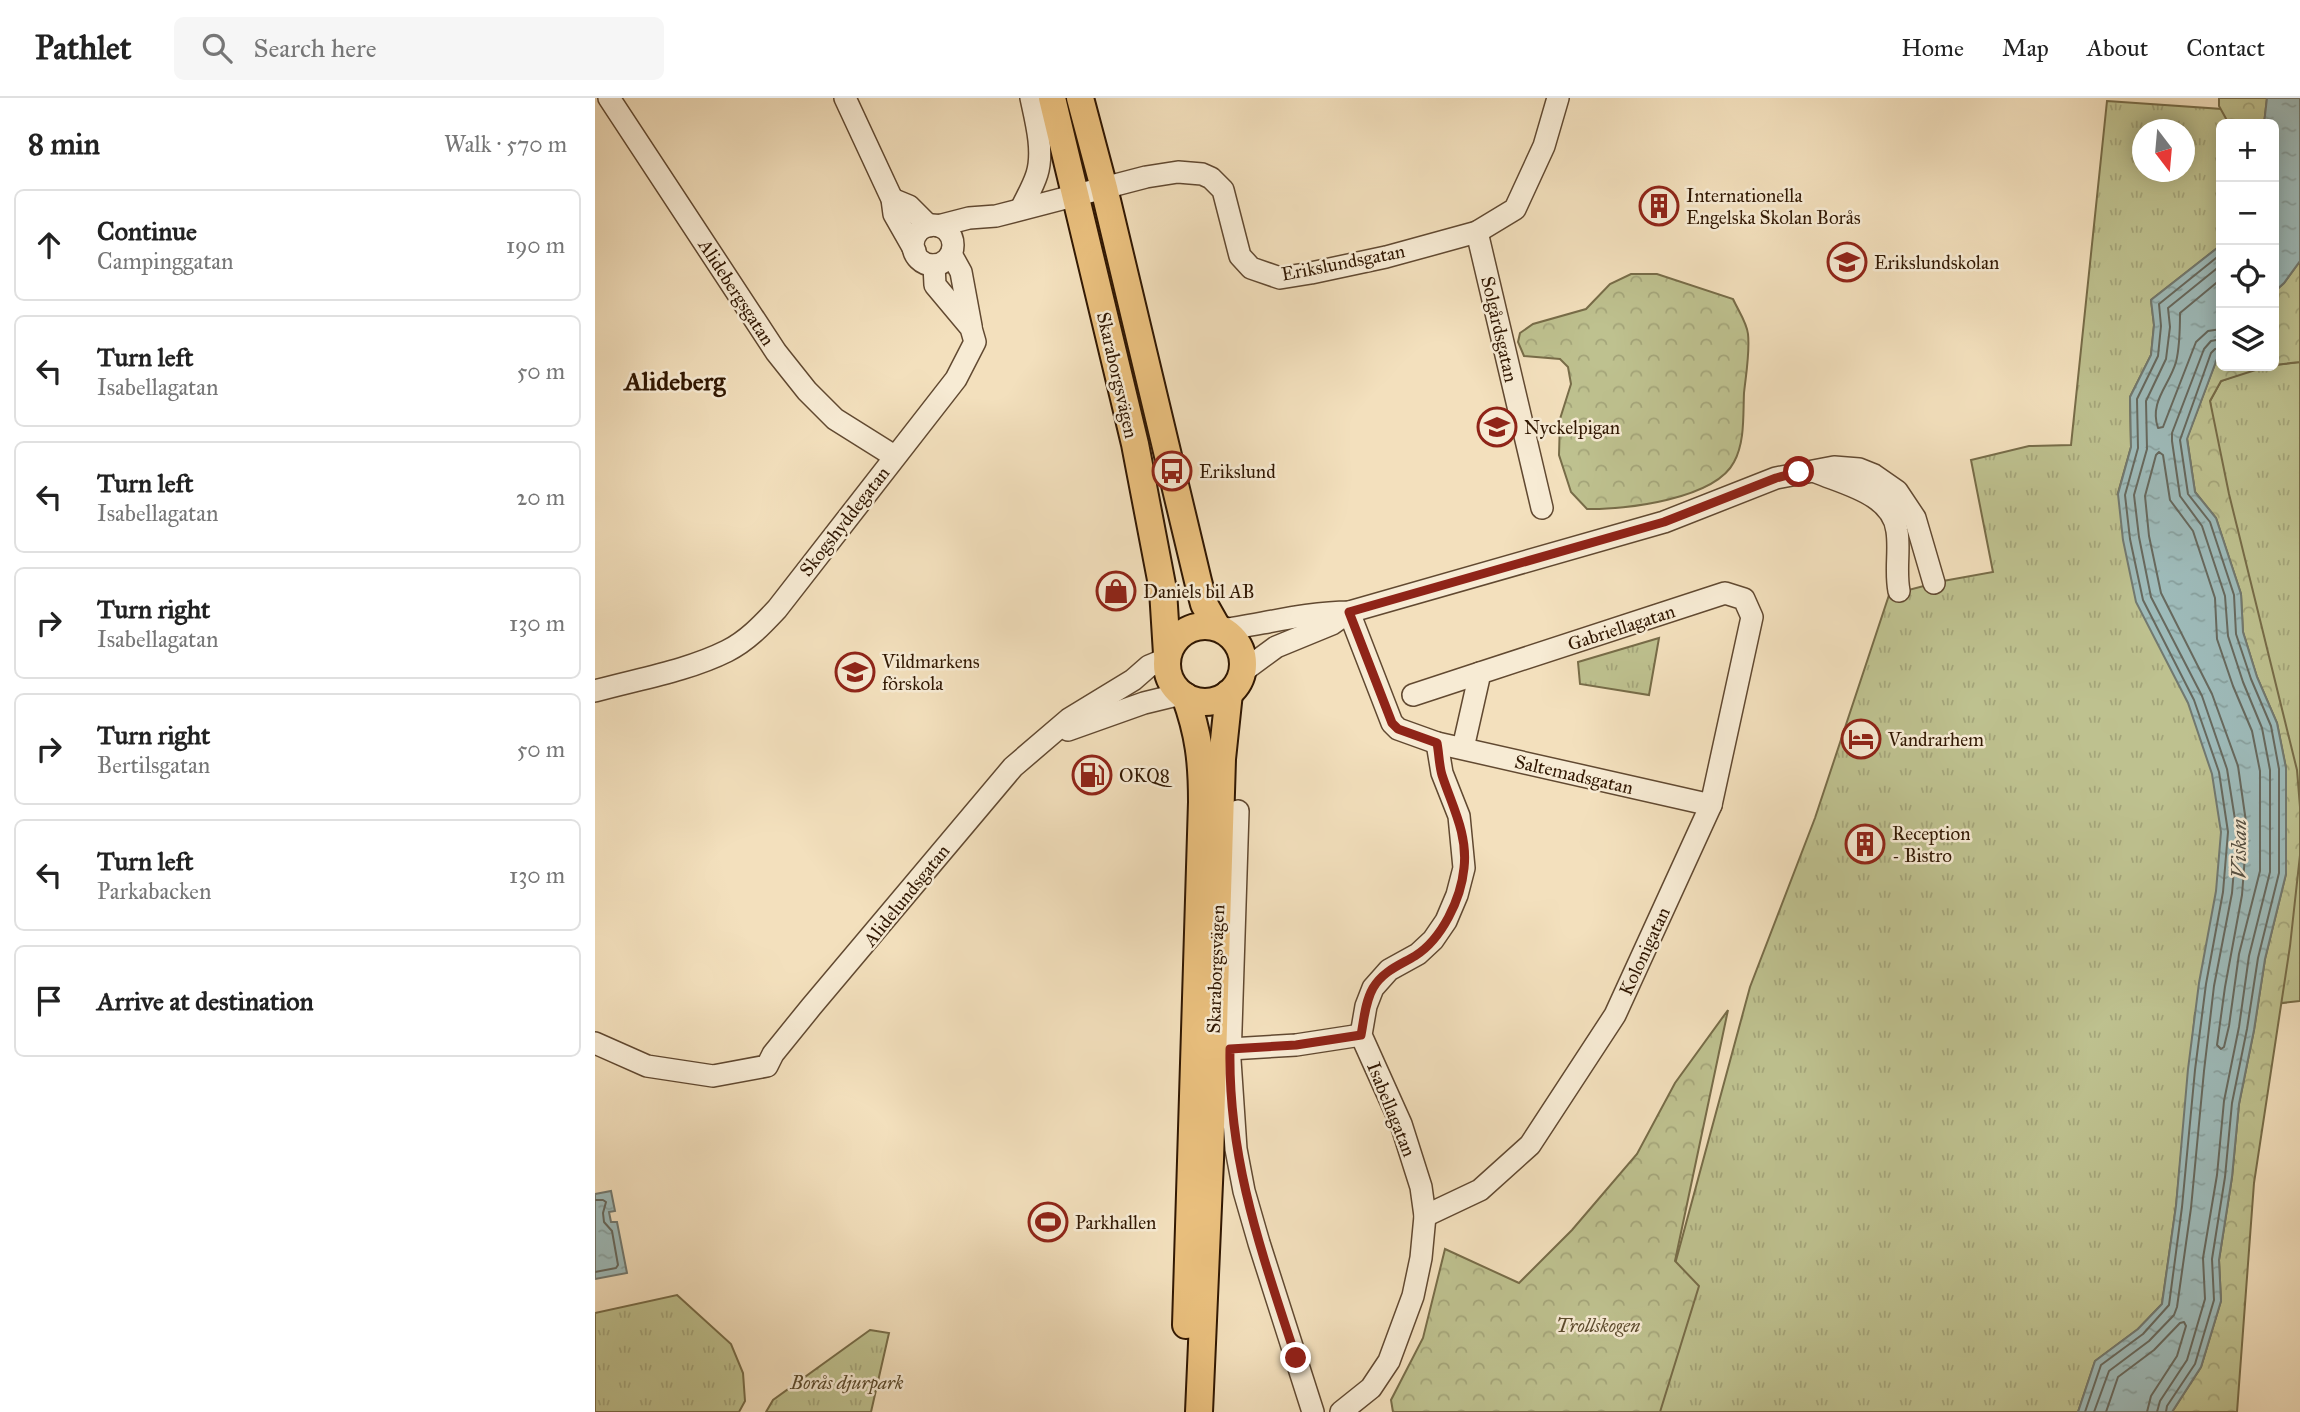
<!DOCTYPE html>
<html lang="en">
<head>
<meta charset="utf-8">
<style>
	body { margin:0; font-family:"IM FELL Great Primer",serif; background:#f6f6f6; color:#222 }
	.controls { position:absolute; right:21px; top:21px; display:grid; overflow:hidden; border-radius:10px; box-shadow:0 4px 18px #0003 }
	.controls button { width:63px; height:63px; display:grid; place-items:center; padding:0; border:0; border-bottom:2px solid #e0e0e0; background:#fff; color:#222; font:35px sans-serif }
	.compass { position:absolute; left:1537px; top:21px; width:63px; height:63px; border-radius:50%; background:#fff; box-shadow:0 4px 18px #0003; rotate:164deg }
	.stop { position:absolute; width:21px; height:21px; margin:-16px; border:5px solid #8f2418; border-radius:50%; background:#fff }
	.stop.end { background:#8f2418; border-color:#fff; box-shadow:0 2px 7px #0008 }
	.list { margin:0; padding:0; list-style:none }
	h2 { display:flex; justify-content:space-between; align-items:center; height:91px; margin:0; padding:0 28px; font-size:30px }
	h2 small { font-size:23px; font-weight:400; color:#767676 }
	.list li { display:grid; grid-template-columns:46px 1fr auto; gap:21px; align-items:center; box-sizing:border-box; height:112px; margin:0 14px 14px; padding:0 14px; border:2px solid #e0e0e0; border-radius:10px }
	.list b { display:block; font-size:26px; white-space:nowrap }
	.list p { margin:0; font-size:23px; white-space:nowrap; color:#767676 }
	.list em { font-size:23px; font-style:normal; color:#767676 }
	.icon { flex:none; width:38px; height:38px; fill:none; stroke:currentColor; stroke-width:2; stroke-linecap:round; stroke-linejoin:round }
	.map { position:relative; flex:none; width:1705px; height:1314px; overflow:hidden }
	header { display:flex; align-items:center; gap:42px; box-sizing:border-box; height:98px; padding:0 35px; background:#fff; border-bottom:2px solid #e0e0e0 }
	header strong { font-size:33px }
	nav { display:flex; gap:38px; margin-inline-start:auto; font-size:24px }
	.search { width:490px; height:63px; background:#f6f6f6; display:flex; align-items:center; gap:18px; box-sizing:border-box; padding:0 24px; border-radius:10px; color:#767676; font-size:26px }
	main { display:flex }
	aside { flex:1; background:#fff }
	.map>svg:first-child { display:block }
	.grass { fill:url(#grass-tufts); stroke:#776c48; stroke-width:2; fill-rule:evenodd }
	.forest { fill:url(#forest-crowns); stroke:#776c48; stroke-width:2 }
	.water { fill:url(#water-ripples); stroke:#727970; stroke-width:2 }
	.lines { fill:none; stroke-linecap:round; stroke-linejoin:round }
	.shore { stroke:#67695e; stroke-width:2 }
	.minor-casing { stroke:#614931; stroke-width:24 }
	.major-casing { stroke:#301702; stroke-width:30 }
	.minor { stroke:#f7ebd4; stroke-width:21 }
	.major { stroke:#eac07e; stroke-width:26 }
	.route { stroke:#8f2418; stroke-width:9 }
	.labels { text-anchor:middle; stroke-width:5; stroke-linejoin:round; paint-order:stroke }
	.poi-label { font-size:19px; fill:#301702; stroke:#f7ebd4; text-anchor:start }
	.street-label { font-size:19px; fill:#301702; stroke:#f7ebd4 }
	.park-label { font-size:19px; font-style:italic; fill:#5b4a2c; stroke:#f7ebd4 }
	.water-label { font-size:21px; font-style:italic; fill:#565042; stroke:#f7ebd4 }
	.district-label { font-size:26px; font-weight:bold; fill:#301702; stroke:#f7ebd4 }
</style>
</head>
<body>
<header>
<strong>Pathlet</strong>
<div class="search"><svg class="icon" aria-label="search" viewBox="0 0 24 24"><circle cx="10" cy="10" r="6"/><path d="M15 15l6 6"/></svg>Search here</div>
<nav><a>Home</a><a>Map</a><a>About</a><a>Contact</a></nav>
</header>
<main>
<aside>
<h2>8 min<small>Walk · 570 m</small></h2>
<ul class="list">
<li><svg class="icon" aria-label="ahead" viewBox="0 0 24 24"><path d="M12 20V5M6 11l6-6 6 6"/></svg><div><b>Continue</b><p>Campinggatan</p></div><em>190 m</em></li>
<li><svg class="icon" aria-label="left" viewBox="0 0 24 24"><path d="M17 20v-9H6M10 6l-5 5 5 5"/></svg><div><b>Turn left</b><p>Isabellagatan</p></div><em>50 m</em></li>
<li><svg class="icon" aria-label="left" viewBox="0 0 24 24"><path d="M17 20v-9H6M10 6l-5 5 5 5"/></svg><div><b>Turn left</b><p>Isabellagatan</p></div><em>20 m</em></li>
<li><svg class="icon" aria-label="right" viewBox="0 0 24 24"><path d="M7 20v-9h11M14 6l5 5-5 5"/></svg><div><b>Turn right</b><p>Isabellagatan</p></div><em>130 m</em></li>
<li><svg class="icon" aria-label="right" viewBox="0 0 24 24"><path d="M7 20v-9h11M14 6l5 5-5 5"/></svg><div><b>Turn right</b><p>Bertilsgatan</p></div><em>50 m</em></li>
<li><svg class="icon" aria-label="left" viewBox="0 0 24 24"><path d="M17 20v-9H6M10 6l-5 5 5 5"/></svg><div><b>Turn left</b><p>Parkabacken</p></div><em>130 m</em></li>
<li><svg class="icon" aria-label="arrive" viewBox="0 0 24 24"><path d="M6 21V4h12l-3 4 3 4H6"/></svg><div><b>Arrive at destination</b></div></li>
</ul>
</aside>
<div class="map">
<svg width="1705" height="1314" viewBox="0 0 1705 1314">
	<defs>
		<pattern id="grass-tufts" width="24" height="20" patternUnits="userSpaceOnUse" patternTransform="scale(1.75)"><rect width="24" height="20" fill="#bec18f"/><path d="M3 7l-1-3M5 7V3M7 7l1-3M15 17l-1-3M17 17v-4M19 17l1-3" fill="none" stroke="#a4a57a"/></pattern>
		<pattern id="forest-crowns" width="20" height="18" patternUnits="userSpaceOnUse" patternTransform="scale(1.75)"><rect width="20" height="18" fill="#bec18f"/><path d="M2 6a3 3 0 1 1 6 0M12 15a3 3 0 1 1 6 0" fill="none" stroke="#a4a57a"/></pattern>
		<pattern id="water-ripples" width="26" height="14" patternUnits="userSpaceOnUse" patternTransform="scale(1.75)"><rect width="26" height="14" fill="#9ebbba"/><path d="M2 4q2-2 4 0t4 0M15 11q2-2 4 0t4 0" fill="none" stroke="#88a09e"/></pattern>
	</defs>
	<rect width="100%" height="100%" fill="#f3e0bd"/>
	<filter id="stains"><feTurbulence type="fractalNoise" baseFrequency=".00286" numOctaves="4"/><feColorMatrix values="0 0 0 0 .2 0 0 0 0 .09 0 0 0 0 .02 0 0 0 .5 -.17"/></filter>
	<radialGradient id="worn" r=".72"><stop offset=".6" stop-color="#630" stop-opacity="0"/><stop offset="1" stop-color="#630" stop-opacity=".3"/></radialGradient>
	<g class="grass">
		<path d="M 1512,3 L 1670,14 L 1669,26 L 1626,26 L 1626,147 L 1556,202 L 1559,227 L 1556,257 L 1535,299 L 1536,349 L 1523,395 L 1618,324 L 1615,303 L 1626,283 L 1664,269 L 1705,264 L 1705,903 L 1600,915 L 1581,1108 L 1567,1206 L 1543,1231 L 1500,1263 L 1483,1314 L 1040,1314 L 1155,889 L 1220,720 L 1294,497 L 1348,483 L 1398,474 L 1376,362 L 1434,348 L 1476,347 ZM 1548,32 L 1590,32 L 1590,74 L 1548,74 Z"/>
		<path d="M 1064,540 L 1054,597 L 985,586 L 983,564 Z"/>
		<path d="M 82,1197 L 136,1246 L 148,1275 L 150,1303 L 144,1314 L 0,1314 L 0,1215 Z"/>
		<path d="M 275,1232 L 294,1235 L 276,1314 L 171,1314 L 178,1302 Z"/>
	</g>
	<g class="forest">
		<path d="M 1624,0 L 1672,0 L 1669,26 L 1634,26 L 1624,8 Z"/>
		<path d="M 1705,163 L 1705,264 L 1679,267 L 1679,194 L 1689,185 Z"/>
		<path d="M 1036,176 L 1062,176 L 1138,201 C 1143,212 1152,225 1153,236 C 1155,254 1151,276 1149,295 C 1148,317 1150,344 1139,364 C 1120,401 1030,412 992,411 L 976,394 L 964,357 L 965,321 L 976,286 L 973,269 L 965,261 L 929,258 L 923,244 L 925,235 L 938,226 L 991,211 L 1015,186 Z"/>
		<path d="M 1626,250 L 1626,268 L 1673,268 L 1626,283 L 1615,303 L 1634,396 L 1702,672 L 1705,709 L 1705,757 L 1695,848 L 1659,1085 L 1642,1314 L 1577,1314 L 1606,1269 L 1626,1203 L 1624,1162 L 1637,1079 L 1644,1006 L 1659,932 L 1670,861 L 1691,776 L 1691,670 L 1682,625 L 1662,579 L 1648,534 L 1646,496 L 1621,420 L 1600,394 L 1592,340 Z"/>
		<path d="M 1133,912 L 1080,1163 L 1104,1188 L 1065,1314 L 798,1314 L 796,1302 L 828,1240 L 850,1151 L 924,1185 L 977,1132 L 1042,1056 L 1080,985 Z"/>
	</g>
	<g class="water">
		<path d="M 1672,0 L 1705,0 L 1705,163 L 1689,185 L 1679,194 L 1679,26 L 1669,26 Z"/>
		<path d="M 1626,147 L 1626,250 L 1592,341 L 1600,394 L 1621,420 L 1646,496 L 1648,534 L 1662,579 L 1682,625 L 1691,670 L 1691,776 L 1670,861 L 1659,932 L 1644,1006 L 1637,1079 L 1624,1162 L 1626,1203 L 1606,1269 L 1577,1314 L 1483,1314 L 1500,1263 L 1543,1231 L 1567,1206 L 1581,1108 L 1593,971 L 1604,885 L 1621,793 L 1626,734 L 1617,676 L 1593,605 L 1541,504 L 1528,442 L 1523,396 L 1536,349 L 1535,299 L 1556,257 L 1559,227 L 1556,202 Z"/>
		<path d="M 16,1093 L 20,1113 L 14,1114 L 16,1124 L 22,1124 L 32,1175 L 0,1181 L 0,1096 Z"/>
	</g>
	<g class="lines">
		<g class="shore">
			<path d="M 1626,181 L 1585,215 C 1585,231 1585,248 1581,264 C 1574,288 1554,304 1563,330 L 1568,329 L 1601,244 L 1613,233 L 1626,231"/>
			<path d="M 1564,354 L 1568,357 L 1575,402 L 1598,433 L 1620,500 L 1622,541 L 1638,588 L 1657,633 L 1665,673 L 1665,773 L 1644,856 L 1634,928 L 1629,949 L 1626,951 L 1622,947 L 1630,889 L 1647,797 L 1652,731 L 1643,668 L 1617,596 L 1566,495 L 1554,438 L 1550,398 L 1561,357 Z"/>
			<path d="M 0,1102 L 8,1102 L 11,1104 L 8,1115 L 9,1124 L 17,1133 L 23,1167 L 21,1170 L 0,1174"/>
			<path d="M 1490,1314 L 1506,1267 L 1548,1236 L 1574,1207 L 1587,1109 L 1600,972 L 1611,886 L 1628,794 L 1633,734 L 1624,674 L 1599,602 L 1548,502 L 1535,441 L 1530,397 L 1543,350 L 1542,301 L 1563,258 L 1566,228 L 1564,206 L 1626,156"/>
			<path d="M 1499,1314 L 1514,1273 L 1554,1243 L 1579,1217 L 1582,1209 L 1596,1110 L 1609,973 L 1619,888 L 1637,795 L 1642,734 L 1632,671 L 1607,598 L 1556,499 L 1544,439 L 1539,397 L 1552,351 L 1551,303 L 1571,261 L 1575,229 L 1573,210 L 1626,167"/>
			<path d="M 1511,1314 L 1523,1279 L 1559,1252 L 1585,1225 L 1589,1224 L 1591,1228 L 1582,1258 L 1556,1298 L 1552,1314"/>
			<path d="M 1562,1314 L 1565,1303 L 1592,1262 L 1610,1201 L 1608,1160 L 1622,1077 L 1629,1003 L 1644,929 L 1654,858 L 1675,774 L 1675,672 L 1667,630 L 1648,584 L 1633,538 L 1630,498 L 1607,428 L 1585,398 L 1577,343 L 1577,335 L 1609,251 L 1616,243 L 1626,241"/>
			<path d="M 1571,1314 L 1572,1308 L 1600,1266 L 1619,1202 L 1617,1161 L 1630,1079 L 1637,1005 L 1652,931 L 1663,860 L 1684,775 L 1684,671 L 1676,628 L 1656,581 L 1641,536 L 1639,497 L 1615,424 L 1593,396 L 1585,342 L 1616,255 L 1620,251 L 1626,250"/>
		</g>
		<defs>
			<g id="minor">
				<path d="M 14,0 L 181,254 L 212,293 L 240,321 L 299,358"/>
				<path d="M 250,0 L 297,101 L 299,116 L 320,153"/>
				<path d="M 297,101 L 314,108 L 334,128"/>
				<path d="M 426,111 C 431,100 438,89 442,76 C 449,53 441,23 436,0"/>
				<circle cx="338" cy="147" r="20"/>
				<path d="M 343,128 L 374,120 L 401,118 L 551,79 L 583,74 L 607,76 L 616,80 L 628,92 L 645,158 L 656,170 L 685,180 L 716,175 L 791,159 L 882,134 L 920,111 L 949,48 L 963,0"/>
				<path d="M 882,134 L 947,410"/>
				<path d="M 356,156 L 366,174 L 376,228"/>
				<path d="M 1221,374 C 1249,386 1298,396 1302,433 C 1305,453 1300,472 1304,493"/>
				<path d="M 754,514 L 797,625 L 803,631 L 842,645 L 1116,707"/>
				<path d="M 627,532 C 668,526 714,514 754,514 L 1069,424 L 1181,380 L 1239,369 L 1264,371 L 1279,377 L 1302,393 L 1320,420 L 1339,485"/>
				<path d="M 647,574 L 681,549 L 737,526 L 751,516"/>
				<path d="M 0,593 C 43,581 92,573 132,553 C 152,543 167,527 182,511 L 361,281 L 380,244 L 376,230 L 340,187 L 339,167"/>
				<path d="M 818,597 L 885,575"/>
				<path d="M 473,632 L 549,605 L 586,596"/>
				<path d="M 643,713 L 635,962 L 641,1051 L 649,1093 L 664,1145 L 718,1314"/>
				<path d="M 0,945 L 52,968 L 118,978 L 172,968 L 178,956 L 216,909 L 418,669 L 474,621 L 538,582 L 554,568 L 571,561"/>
				<path d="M 635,951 L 701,947 L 766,937"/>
				<path d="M 830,1118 L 885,1092 L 935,1047 L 1020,917 L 1116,707 L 1157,519 L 1149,501 L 1130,495 L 885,575 L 868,650"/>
				<path d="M 746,1314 L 776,1290 L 794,1263 L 818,1198 L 826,1160 L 830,1118 L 826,1089 L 806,1026 L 766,937 L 771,908 L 778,890 L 794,872 L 823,856 L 838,842 L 851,823 L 862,797 L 869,770 L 864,718 L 847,675 L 842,645"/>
			</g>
			<g id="major">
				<path d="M 457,0 L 540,346 L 568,492 L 572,556"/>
				<path d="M 485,0 L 509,90 L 603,483 L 609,506 L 622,529"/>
				<circle cx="610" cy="566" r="38"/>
				<path d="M 590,598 C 604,636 607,664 607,704 L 591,1227"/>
				<path d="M 604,1314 L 615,1062 L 627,661 L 634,595"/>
			</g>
		</defs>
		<use href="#minor" class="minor-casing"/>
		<use href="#major" class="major-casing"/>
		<use href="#minor" class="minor"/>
		<use href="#major" class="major"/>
	</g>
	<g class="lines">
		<path class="route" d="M 701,1260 C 667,1155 633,1064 635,951 L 701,947 L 766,937 C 769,922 770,904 778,890 C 788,873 805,867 820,858 C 847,841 866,801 869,770 C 873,736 857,708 847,677 C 844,667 844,655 842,645 L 803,631 L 797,625 L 754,514 L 1069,424 L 1181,380 L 1204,374"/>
	</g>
	<defs>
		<symbol id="building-ring" viewBox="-11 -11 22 22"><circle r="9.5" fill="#f7ebd4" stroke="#8f2418" stroke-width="1.5"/><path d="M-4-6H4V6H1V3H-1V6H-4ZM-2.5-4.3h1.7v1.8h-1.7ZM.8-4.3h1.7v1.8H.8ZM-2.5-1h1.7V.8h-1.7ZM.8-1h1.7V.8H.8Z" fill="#8f2418"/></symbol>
		<symbol id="school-ring" viewBox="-11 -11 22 22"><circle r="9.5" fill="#f7ebd4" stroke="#8f2418" stroke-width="1.5"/><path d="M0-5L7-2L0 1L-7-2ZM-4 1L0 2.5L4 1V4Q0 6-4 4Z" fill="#8f2418"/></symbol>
		<symbol id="bus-ring" viewBox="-11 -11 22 22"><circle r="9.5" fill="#f7ebd4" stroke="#8f2418" stroke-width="1.5"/><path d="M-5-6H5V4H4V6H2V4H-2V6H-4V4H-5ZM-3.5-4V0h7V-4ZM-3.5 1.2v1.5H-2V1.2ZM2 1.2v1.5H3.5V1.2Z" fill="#8f2418"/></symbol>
		<symbol id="shop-ring" viewBox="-11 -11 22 22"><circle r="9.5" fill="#f7ebd4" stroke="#8f2418" stroke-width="1.5"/><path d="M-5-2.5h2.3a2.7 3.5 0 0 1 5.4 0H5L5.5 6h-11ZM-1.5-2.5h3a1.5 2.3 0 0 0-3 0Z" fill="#8f2418"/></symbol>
		<symbol id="hotel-ring" viewBox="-11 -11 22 22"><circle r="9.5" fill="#f7ebd4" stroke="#8f2418" stroke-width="1.5"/><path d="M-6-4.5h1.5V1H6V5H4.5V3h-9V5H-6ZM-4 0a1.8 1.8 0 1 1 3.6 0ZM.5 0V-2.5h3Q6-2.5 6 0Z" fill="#8f2418"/></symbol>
		<symbol id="fuel-ring" viewBox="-11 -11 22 22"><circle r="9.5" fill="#f7ebd4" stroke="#8f2418" stroke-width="1.5"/><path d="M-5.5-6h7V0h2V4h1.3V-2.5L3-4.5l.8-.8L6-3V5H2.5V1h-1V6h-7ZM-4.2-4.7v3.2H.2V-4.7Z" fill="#8f2418"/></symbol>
		<symbol id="stadium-ring" viewBox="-11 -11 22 22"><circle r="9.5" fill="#f7ebd4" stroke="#8f2418" stroke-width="1.5"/><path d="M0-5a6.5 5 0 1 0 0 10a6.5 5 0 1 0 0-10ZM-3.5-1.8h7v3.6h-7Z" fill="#8f2418"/></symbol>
	</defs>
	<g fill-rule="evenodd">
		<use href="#building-ring" x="1042" y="86" width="44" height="44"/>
		<use href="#school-ring" x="1230" y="142" width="44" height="44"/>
		<use href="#school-ring" x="880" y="307" width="44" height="44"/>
		<use href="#bus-ring" x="555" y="351" width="44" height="44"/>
		<use href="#shop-ring" x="499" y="471" width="44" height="44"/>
		<use href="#school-ring" x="238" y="552" width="44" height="44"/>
		<use href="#hotel-ring" x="1244" y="619" width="44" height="44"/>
		<use href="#fuel-ring" x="475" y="655" width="44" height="44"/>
		<use href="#building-ring" x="1248" y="724" width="44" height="44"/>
		<use href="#stadium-ring" x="431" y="1102" width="44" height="44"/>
	</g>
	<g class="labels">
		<g class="poi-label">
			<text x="1091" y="104">Internationella<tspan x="1091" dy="22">Engelska Skolan Borås</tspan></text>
			<text x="1279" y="171">Erikslundskolan</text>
			<text x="929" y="336">Nyckelpigan</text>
			<text x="604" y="380">Erikslund</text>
			<text x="548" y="500">Daniels bil AB</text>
			<text x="287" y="570">Vildmarkens<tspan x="287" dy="22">förskola</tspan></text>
			<text x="1293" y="648">Vandrarhem</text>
			<text x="524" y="684">OKQ8</text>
			<text x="1297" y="742">Reception<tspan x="1297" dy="22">- Bistro</tspan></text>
			<text x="480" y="1131">Parkhallen</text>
		</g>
		<g class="street-label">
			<text transform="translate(748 164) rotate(-11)" y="7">Erikslundsgatan</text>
			<text transform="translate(142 194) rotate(57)" y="7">Alidebergsgatan</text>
			<text transform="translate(905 231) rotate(77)" y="7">Solgårdsgatan</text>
			<text transform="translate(523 277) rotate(77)" y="7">Skaraborgsvägen</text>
			<text transform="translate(249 423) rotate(-52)" y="7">Skogshyddegatan</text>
			<text transform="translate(1026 529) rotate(-18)" y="7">Gabriellagatan</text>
			<text transform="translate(979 676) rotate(13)" y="7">Saltemadsgatan</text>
			<text transform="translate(311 797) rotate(-51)" y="7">Alidelundsgatan</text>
			<text transform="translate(1049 853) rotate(-65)" y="7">Kolonigatan</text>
			<text transform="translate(620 871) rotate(-88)" y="7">Skaraborgsvägen</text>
			<text transform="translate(797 1011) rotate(68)" y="7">Isabellagatan</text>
		</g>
		<g class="park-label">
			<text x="1003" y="1234">Trollskogen</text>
			<text x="252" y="1291">Borås djurpark</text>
		</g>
		<g class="water-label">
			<text transform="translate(1644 751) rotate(-90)" y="7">Viskan</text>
		</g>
		<g class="district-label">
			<text x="80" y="292">Alideberg</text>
		</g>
	</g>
	<rect width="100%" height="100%" filter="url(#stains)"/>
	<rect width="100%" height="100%" fill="url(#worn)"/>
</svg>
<div class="controls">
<button>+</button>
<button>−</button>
<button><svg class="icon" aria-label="locate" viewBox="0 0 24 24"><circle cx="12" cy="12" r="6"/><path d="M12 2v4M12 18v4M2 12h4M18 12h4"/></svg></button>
<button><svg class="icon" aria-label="layers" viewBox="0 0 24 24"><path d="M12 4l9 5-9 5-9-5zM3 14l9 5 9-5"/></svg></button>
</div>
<svg class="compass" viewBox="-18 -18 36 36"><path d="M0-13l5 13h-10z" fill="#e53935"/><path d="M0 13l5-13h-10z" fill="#767676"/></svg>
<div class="stop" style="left:1204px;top:374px"></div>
<div class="stop end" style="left:701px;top:1260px"></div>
</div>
</main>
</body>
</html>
